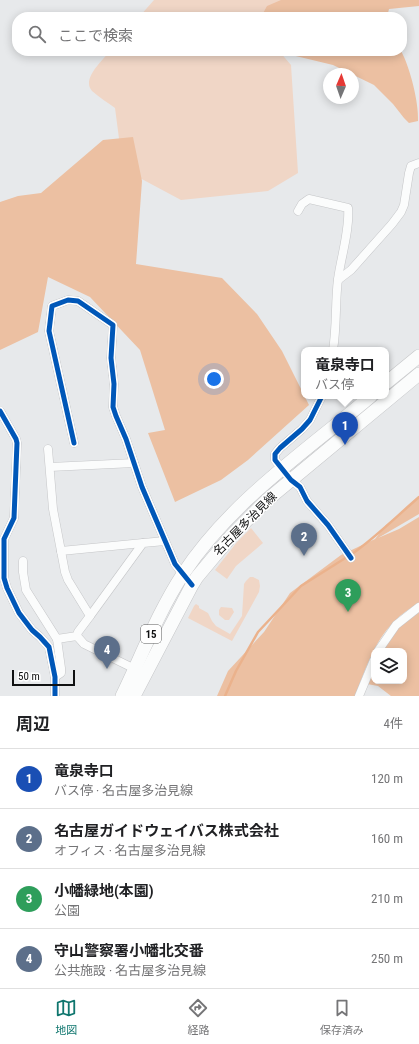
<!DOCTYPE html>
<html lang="ja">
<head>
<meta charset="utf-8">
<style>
	body { margin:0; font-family:"Roboto Condensed","Noto Sans JP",sans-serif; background:#f2f2f2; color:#202124 }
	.controls { position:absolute; right:12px; bottom:12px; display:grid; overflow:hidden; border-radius:8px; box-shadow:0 2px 10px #0003 }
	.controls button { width:36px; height:36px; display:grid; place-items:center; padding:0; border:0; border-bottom:1px solid #e0e0e0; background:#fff; color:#202124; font:20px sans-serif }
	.compass { position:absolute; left:323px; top:68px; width:36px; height:36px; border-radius:50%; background:#fff; box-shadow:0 2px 10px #0003; rotate:2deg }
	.scale { position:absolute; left:12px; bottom:10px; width:63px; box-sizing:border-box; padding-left:4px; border:2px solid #101112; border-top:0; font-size:11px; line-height:14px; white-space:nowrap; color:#101112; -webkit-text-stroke:3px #fff; paint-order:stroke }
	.you { position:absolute; left:214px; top:379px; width:14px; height:14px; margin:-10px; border:3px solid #fff; border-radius:50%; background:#1a73e8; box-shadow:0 0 0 6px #1a73e833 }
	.badge { display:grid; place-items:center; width:26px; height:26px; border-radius:50%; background:#0f766e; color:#fff; font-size:13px; font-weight:700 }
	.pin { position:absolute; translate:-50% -33px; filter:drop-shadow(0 1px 2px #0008) }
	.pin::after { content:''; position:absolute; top:21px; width:14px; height:12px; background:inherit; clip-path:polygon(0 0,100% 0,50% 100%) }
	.popup { position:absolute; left:301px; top:347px; width:88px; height:52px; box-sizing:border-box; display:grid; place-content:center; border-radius:8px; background:#fff; filter:drop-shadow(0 1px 3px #0005); font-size:13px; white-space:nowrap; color:#757577 }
	.popup b { font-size:15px; color:#202124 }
	.popup::after { content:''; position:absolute; left:50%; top:100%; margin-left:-8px; border:8px solid transparent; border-top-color:#fff }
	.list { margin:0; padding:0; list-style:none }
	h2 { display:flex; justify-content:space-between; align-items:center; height:52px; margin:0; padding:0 16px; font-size:17px }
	h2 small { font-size:13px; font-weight:400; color:#757577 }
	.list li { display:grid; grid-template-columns:26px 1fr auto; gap:12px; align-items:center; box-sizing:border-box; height:60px; padding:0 16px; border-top:1px solid #e0e0e0 }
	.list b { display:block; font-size:15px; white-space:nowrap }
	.list p { margin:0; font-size:13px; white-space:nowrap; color:#757577 }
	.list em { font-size:13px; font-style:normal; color:#757577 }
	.icon { flex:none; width:22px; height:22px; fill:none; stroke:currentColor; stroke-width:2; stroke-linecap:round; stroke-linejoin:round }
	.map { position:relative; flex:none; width:419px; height:696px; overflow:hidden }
	.search { position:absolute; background:#fff; box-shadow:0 2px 10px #0003; left:12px; right:12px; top:12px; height:44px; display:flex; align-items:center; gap:10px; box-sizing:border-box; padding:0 14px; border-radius:16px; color:#757577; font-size:15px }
	.sheet { height:292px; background:#fff }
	nav { display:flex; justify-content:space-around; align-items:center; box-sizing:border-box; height:56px; border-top:1px solid #e0e0e0; background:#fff; font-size:11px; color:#757577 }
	nav a { display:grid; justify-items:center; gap:2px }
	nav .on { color:#0f766e }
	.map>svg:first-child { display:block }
	.green { fill:#f0d6c6 }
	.forest { fill:#ecc0a2 }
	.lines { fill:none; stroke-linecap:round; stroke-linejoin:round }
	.stream { stroke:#ebb28c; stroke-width:2.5 }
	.minor-casing { stroke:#c5c6c8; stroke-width:9 }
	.primary-casing { stroke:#c5c6c8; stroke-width:14 }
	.minor { stroke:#fbfcfc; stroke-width:8 }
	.primary { stroke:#fbfcfc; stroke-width:13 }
	.cycleway-casing { stroke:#fff; stroke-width:8 }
	.cycleway { stroke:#0057b8; stroke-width:5 }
	.labels { text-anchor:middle; stroke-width:3; stroke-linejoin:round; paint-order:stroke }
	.shield { fill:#fff; stroke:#585859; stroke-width:1 }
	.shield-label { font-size:11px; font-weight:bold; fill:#101112 }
	.street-label { font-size:12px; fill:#101112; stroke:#fff }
</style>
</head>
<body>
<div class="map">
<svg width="419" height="696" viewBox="0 0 419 696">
	<rect width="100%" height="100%" fill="#e7e9eb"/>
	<g class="green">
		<path d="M 154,0 L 295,0 L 283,4 L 260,17 L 139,17 Z"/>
		<path d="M 110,51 L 279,51 L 291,65 L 298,173 L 268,191 L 181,200 L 123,169 L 115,108 C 108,103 99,97 92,91 C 81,79 103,60 110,51 Z"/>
		<path d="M 251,528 L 263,543 L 236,566 L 227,579 L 215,570 L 237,542 Z"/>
		<path d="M 250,577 L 253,577 L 259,580 L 260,586 L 259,592 L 232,641 L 188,618 L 194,606 L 196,604 L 199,606 L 199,608 L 208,613 L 212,621 L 216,626 L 230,634 L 242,616 L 244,584 L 246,581 Z"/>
		<path d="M 221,607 L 232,608 L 234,612 L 229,620 L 225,620 L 219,615 L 219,610 Z"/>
	</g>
	<g class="forest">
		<path d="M 281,0 L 419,0 L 419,6 L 389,9 L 387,17 L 261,17 L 267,6 Z"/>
		<path d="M 275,51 L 401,51 C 410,67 419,103 418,121 L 409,123 L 404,118 L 393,104 L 374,85 L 333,65 Z"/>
		<path d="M 133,137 L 142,181 L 136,264 L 222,278 L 257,314 L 282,351 L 309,405 L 248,460 L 221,480 L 175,502 L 148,433 L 165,430 L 140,350 L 90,297 L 48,277 L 38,332 L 0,350 L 0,202 L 18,196 L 41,193 L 103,140 Z"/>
		<path d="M 419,498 L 419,514 L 378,538 L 399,529 L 419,517 L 419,603 C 410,608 401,614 394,622 C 374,641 365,671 355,696 L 217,696 L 228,671 L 264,632 L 290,593 L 341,555 L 375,539 L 386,525 Z"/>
		<path d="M 419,611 L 419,696 L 391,696 L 378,686 L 367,684 L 374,669 L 374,681 L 404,681 L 404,651 L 382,651 L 398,628 Z"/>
	</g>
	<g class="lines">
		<g class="stream">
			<path d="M 352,554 C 376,537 397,516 419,497"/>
			<path d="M 225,696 L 236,671 L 258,632 L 301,586 L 347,557"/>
		</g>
		<defs>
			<g id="minor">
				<path d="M 298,211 L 302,204 L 309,199 L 348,208 C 350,229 341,257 338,279 C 335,302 337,326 333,350"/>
				<path d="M 338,280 L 351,270 L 392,224 L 401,212 L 404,205 L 409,173 L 411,166 L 419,163"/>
				<path d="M 322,396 L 310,420 L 302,429 L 280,448 L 275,454 L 275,460 L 291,480 L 300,487 L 307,501 L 328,525 L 351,558"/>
				<path d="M 0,411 L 16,439 L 17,443 L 14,518 L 4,539 L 4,578 L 7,588 L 19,613 L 32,630 L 40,637 L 49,647 L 55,677 L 55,696"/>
				<path d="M 74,443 L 49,331 L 52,306 L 68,300 L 78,301 L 113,325 L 111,358 L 114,384 L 113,407 L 116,416 L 126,439 L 142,487 L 175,564 L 185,577"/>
				<path d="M 48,449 L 53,509 L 65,572 L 68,580 L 90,616 L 78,632 L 77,636 L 84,644 L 135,669"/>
				<path d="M 50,467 L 134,463"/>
				<path d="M 61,551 L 143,543"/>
				<path d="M 23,561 L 23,572 L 26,590 L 57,639 L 61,668 L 61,673 L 55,677"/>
				<path d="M 90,616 L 143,543 L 165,541"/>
				<path d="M 57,639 L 77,636"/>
				<path d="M 378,651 L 396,625 L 419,607"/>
				<path d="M 359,696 L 374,660"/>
			</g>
			<g id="primary">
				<path d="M 386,383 L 419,356"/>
				<path d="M 122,696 C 142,655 158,612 183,574 C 231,501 305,452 371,396"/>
				<path d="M 134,696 L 192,585 L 197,577 L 232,535 L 267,500 L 419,374"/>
			</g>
		</defs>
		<use href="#minor" class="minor-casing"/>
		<use href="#primary" class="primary-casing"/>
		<use href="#minor" class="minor"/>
		<use href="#primary" class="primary"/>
		<defs>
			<g id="cycleway">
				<path d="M 322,396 L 310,420 L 302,429 L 280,448 L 275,454 L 275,460 L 291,480 L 300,487 L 307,501 L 328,525 L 351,558"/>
				<path d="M 0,411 L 16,439 L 17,443 L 14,518 L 4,539 L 4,578 L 7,588 L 19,613 L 32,630 L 40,637 L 49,647 L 55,677 L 55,696"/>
				<path d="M 74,443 L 49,331 L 52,306 L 68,300 L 78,301 L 113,325 L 111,358 L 114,384 L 113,407 L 116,416 L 126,439 L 142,487 L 175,564 L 192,585"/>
			</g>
		</defs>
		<use href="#cycleway" class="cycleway-casing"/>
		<use href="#cycleway" class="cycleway"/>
	</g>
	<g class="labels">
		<rect class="shield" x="141" y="625" width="20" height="18" rx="3"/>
		<g class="shield-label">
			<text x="151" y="638">15</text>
		</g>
		<g class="street-label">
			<text transform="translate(245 524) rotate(-45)" y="4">名古屋多治見線</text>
		</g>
	</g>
</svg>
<div class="controls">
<button><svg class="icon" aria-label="layers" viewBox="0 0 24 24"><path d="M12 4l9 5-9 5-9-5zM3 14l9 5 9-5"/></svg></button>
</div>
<svg class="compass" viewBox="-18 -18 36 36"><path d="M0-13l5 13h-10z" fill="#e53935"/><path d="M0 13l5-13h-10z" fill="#757577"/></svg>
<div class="scale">50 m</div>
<div class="you"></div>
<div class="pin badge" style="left:345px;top:445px;background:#1a4fb4">1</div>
<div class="popup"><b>竜泉寺口</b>バス停</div>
<div class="pin badge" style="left:304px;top:556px;background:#5c6f8a">2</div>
<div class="pin badge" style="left:348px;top:612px;background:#2e9e5b">3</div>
<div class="pin badge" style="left:107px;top:669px;background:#5c6f8a">4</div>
<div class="search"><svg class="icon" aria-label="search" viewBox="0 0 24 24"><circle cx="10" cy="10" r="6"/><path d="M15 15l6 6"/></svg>ここで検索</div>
</div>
<section class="sheet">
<h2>周辺<small>4件</small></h2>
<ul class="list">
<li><span class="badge" style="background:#1a4fb4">1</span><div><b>竜泉寺口</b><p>バス停 · 名古屋多治見線</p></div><em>120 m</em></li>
<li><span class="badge" style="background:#5c6f8a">2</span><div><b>名古屋ガイドウェイバス株式会社</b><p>オフィス · 名古屋多治見線</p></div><em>160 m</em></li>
<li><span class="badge" style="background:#2e9e5b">3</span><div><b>小幡緑地(本園)</b><p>公園</p></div><em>210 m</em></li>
<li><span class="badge" style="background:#5c6f8a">4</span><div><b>守山警察署小幡北交番</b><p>公共施設 · 名古屋多治見線</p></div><em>250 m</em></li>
</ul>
</section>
<nav>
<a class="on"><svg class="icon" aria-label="map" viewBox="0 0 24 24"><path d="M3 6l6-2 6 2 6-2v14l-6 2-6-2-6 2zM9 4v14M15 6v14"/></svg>地図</a>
<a><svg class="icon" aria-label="directions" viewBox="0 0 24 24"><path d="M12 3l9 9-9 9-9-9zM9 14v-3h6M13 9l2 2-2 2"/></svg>経路</a>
<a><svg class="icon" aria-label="saved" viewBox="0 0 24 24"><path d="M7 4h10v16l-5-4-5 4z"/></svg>保存済み</a>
</nav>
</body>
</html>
